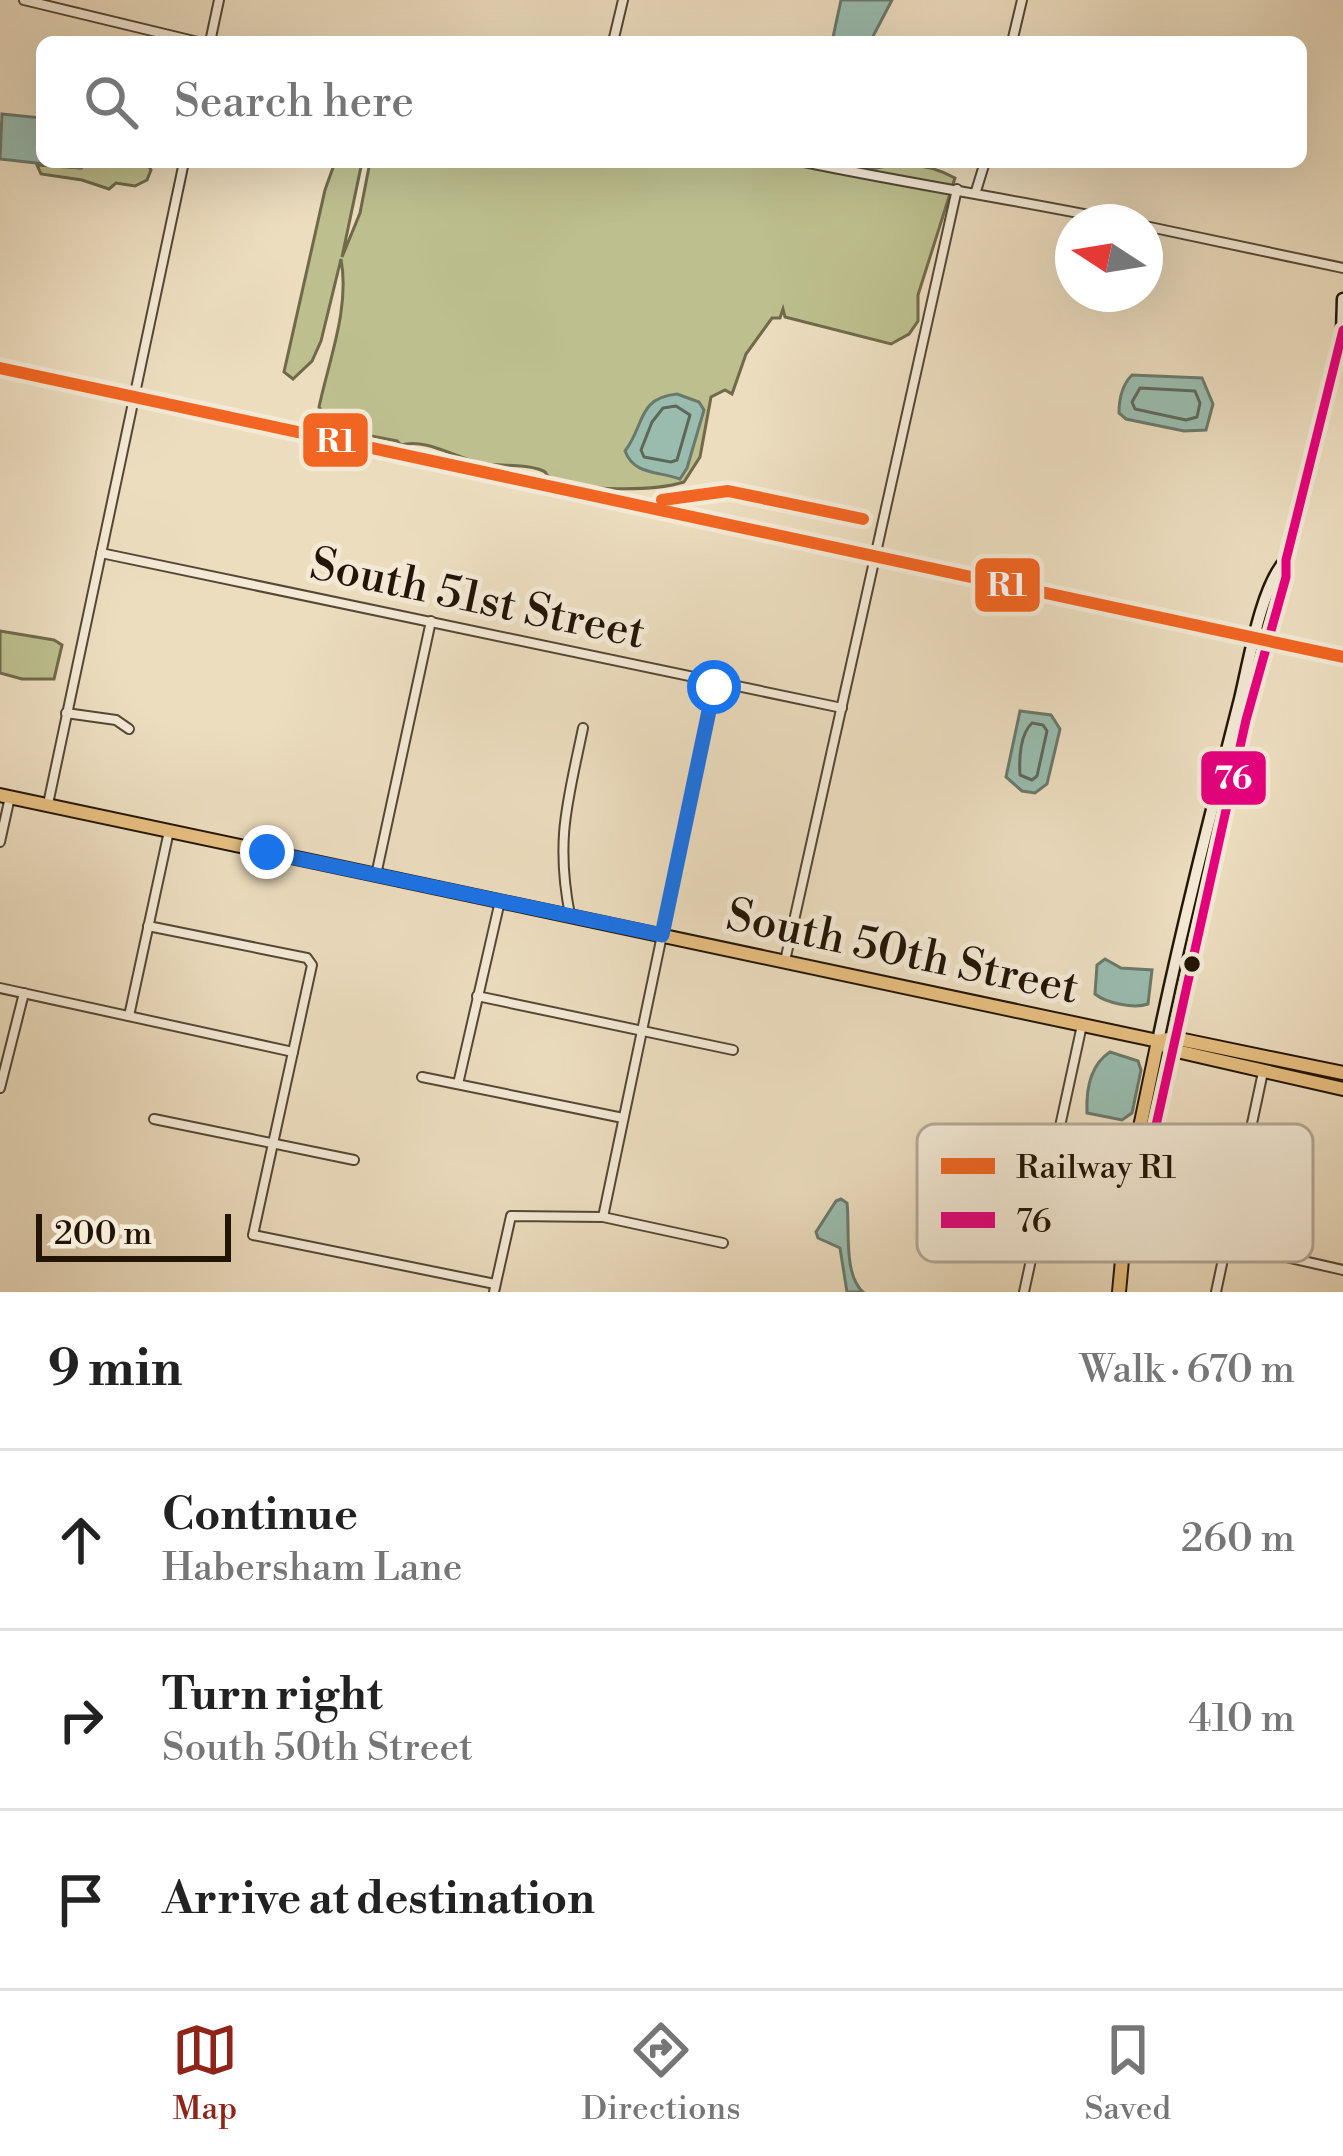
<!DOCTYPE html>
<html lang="en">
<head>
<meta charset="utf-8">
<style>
	body { margin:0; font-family:"Libre Bodoni",serif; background:#f2f2f2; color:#222 }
	.compass { position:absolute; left:1055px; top:204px; width:108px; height:108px; border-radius:50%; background:#fff; box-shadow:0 12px 48px #0002; rotate:282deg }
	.scale { position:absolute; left:36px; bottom:30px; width:195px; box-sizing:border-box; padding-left:12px; border:6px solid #231506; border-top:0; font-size:33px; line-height:42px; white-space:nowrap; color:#231506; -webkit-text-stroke:9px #f3e9d5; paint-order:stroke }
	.stop { position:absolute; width:36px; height:36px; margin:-27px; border:9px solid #1a73e8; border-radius:50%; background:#fff }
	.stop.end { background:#1a73e8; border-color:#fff; box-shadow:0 3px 12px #0008 }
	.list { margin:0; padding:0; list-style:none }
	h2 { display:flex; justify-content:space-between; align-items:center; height:156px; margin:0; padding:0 48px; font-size:51px }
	h2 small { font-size:39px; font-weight:400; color:#767676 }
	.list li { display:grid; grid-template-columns:78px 1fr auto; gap:36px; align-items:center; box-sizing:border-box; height:180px; padding:0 48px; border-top:3px solid #e0e0e0 }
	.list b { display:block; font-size:45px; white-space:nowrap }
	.list p { margin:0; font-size:39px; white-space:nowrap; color:#767676 }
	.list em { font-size:39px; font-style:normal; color:#767676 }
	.icon { flex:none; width:66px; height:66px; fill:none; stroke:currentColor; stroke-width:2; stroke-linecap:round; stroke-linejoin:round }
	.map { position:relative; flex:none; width:1343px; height:1292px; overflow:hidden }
	.search { position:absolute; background:#fff; box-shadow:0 12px 48px #0002; left:36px; right:36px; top:36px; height:132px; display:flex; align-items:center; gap:30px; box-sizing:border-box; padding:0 42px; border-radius:18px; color:#767676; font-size:45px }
	.sheet { height:696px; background:#fff }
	nav { display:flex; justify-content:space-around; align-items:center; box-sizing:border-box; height:168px; border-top:3px solid #e0e0e0; background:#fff; font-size:33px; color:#767676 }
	nav a { display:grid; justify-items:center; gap:6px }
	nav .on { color:#8f2418 }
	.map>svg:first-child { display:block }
	.green { fill:#bdbf8e; stroke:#706a4a; stroke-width:3 }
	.water { fill:#99bcaf; stroke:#6a796b; stroke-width:3 }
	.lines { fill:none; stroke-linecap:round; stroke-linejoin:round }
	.shore { stroke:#5e685a; stroke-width:3 }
	.minor-casing { stroke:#554734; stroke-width:12 }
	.secondary-casing { stroke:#231506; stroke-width:15 }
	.primary-casing { stroke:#231506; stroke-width:16 }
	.minor { stroke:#f3e9d5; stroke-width:8 }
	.secondary { stroke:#f3e9d5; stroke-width:10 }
	.primary { stroke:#e6be80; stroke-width:12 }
	.bus-1-casing { stroke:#f3e9d5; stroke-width:18 }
	.bus-1 { stroke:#e5007d; stroke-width:9 }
	.rail-1-casing { stroke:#f3e9d5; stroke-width:21 }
	.rail-1 { stroke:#f26522; stroke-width:12 }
	.route { stroke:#1a73e8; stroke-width:15 }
	.bus-dot { fill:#231506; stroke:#f3e9d5; stroke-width:4.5 }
	.labels { text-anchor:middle; stroke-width:10; stroke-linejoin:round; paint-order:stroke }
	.street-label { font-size:45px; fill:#231506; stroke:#f3e9d5 }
	.key { fill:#f3e9d5; stroke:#b5a997; stroke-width:3 }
	.key-label { font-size:33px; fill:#231506 }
	.line-badge { stroke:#f3e9d5; stroke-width:4.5 }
	.badge-label { font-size:33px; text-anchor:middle; font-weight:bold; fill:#fff }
</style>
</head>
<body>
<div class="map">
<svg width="1343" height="1292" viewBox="0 0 1343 1292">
	<rect width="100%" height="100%" fill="#ecddbf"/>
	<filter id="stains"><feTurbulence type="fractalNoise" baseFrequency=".00167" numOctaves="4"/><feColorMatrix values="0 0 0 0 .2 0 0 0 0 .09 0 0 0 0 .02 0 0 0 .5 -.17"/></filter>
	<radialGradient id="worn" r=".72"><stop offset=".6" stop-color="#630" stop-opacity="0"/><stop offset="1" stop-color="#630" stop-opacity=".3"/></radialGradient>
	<g class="green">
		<path d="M 89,162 L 146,162 L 151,170 L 147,180 L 135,186 L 116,183 L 109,189 L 82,180 L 41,174 L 37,165 L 81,168 Z"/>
		<path d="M 335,162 L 362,162 L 342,257 L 360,213 L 370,162 L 835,162 C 847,164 865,170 876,168 C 902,162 930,164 955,178 L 918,295 L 918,321 L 909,334 L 891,344 L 785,317 L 783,309 L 780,318 L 772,318 L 746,354 L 732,394 L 725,390 L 711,397 L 700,457 L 684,482 C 656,491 581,492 554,479 C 539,472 553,474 538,469 C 520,463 499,467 481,463 C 455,458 427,438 401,445 L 397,441 L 345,431 C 337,419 326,420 319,407 C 329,360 350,308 341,259 L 321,341 L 312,361 L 293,379 L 284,372 L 325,190 Z"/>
		<path d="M 0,631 L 54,640 L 62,645 L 54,679 L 22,679 L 0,673 Z"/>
	</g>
	<g class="water">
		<path d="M 841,0 L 892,0 L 870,42 L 832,42 Z"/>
		<path d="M 2,114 L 42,118 L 42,162 L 89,162 L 81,168 L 0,159 Z"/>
		<path d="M 1132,375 L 1202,378 L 1213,404 L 1206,430 L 1184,431 L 1126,419 L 1119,413 C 1119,398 1122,385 1132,375 Z"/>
		<path d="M 677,394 L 699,402 L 704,410 L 687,468 L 680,479 C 658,471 634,475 625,451 C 645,425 637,398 677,394 Z"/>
		<path d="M 1020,711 L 1051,715 L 1060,729 L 1047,784 L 1035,793 L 1022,791 L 1006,777 Z"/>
		<path d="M 1105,959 L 1121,968 L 1152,970 L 1148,1004 C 1134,1009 1106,1003 1095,994 L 1097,965 Z"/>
		<path d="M 1110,1052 L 1138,1061 L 1141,1070 L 1132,1113 L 1122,1120 L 1087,1113 C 1086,1090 1090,1065 1110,1052 Z"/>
		<path d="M 841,1199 L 847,1203 C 850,1228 843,1274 863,1292 L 847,1292 L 840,1248 L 818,1238 L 816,1232 L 836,1201 Z"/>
	</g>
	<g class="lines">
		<g class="shore">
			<path d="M 1140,388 L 1195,391 L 1200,403 L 1197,417 L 1186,420 L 1135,409 L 1132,402 Z"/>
			<path d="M 676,406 L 690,415 L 677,460 L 671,462 L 644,457 L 641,450 L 652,422 L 663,408 Z"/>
			<path d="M 1032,723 L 1043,725 L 1047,731 L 1037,776 L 1032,780 L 1020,775 C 1019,759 1020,734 1032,723 Z"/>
		</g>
		<defs>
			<g id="minor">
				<path d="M 24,0 L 198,42"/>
				<path d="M 210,42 L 219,0"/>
				<path d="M 613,42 L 623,0"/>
				<path d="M 1012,42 L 1022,0"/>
				<path d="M 804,162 C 911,184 1017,200 1124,222"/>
				<path d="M 976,191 L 985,162"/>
				<path d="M 1145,226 L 1343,268"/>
				<path d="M 101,553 L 842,708"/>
				<path d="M 66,713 L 116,720 L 129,729"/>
				<path d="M 48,804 L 184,162"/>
				<path d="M 0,842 L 10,797"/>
				<path d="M 376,875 L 431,621"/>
				<path d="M 570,915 C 555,839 568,801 583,728"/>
				<path d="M 148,926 L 307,958 L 312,965 L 253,1235 L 495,1284"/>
				<path d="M 785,961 L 957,189"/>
				<path d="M 0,988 L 293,1052"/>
				<path d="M 477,996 L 733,1050"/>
				<path d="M 129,1016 L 169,831"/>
				<path d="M 422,1077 L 623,1118"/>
				<path d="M 458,1084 L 500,901"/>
				<path d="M 0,1088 L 24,993"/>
				<path d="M 154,1119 L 354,1160"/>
				<path d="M 1042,1211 L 1128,1227 L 1149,1226 L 1343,1270"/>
				<path d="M 603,1217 L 714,687"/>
				<path d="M 494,1292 L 511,1216 L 603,1217 L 723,1243"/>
				<path d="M 1024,1292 L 1082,1025"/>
				<path d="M 1216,1292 L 1263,1072"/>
			</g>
			<g id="secondary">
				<path d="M 1342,333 L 1343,299"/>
				<path d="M 1174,1038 L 1255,684 L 1286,577 L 1286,560 L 1343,330"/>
				<path d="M 1158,1041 C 1182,926 1211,813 1240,699 C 1249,662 1261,586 1286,560"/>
			</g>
			<g id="primary">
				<path d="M 0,795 L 1158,1041 L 1174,1038 L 1343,1073"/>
				<path d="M 1168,1049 L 1343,1089"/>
				<path d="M 1130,1223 L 1174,1038"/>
				<path d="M 1119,1292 L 1130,1175 L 1158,1041"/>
			</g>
		</defs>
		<use href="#minor" class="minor-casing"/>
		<use href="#secondary" class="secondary-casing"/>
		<use href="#primary" class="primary-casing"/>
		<use href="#minor" class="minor"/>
		<use href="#secondary" class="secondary"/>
		<use href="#primary" class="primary"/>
		<defs>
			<path id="bus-1" d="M 1128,1227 L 1149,1157 L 1246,720 L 1286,577 L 1286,560 L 1343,330"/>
		</defs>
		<use href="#bus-1" class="bus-1-casing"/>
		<use href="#bus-1" class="bus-1"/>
		<defs>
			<g id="rail-1">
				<path d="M 0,368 L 1343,657"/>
				<path d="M 662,500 L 728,491 L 863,519"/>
			</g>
		</defs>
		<use href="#rail-1" class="rail-1-casing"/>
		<use href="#rail-1" class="rail-1"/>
	</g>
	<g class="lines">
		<path class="route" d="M 267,852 L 662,935 L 714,687"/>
	</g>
	<circle class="bus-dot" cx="1192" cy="964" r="10"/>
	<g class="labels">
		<g class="street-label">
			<text transform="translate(478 597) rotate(12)" y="16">South 51st Street</text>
			<text transform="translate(903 950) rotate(12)" y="16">South 50th Street</text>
		</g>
	</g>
	<rect x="917" y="1124" width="396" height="138" rx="18" class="key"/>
	<rect x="941" y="1158" width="54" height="16" fill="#f26522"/>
	<rect x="941" y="1212" width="54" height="16" fill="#e5007d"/>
	<g class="key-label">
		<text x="1016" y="1178">Railway R1</text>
		<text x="1016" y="1232">76</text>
	</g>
	<g class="line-badge">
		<rect x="301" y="411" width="69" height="58" rx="12" fill="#f26522"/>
		<rect x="973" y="556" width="69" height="58" rx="12" fill="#f26522"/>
		<rect x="1199" y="749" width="69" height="58" rx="12" fill="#e5007d"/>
	</g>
	<g class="badge-label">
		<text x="336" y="452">R1</text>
		<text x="1007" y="596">R1</text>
		<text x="1233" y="789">76</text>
	</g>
	<rect width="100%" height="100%" filter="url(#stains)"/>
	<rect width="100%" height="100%" fill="url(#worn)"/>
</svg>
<svg class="compass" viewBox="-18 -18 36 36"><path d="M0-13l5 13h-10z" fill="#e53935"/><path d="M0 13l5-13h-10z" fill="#767676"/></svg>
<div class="scale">200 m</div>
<div class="stop" style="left:714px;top:687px"></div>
<div class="stop end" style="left:267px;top:852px"></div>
<div class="search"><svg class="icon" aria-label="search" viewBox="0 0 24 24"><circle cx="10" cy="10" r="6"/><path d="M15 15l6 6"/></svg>Search here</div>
</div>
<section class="sheet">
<h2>9 min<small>Walk · 670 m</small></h2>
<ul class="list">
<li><svg class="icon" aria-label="ahead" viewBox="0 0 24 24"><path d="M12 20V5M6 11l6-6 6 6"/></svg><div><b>Continue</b><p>Habersham Lane</p></div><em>260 m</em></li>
<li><svg class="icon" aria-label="right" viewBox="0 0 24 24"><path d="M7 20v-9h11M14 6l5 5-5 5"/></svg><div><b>Turn right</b><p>South 50th Street</p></div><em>410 m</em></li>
<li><svg class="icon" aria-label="arrive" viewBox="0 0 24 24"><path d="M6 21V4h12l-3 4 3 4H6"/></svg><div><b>Arrive at destination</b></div></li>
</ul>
</section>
<nav>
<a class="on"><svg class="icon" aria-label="map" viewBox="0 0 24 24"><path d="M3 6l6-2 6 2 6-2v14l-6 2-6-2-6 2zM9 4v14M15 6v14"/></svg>Map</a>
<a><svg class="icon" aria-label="directions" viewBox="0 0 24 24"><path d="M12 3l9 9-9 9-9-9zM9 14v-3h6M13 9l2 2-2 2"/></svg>Directions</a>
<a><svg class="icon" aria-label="saved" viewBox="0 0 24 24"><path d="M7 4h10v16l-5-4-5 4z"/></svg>Saved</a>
</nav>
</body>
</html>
